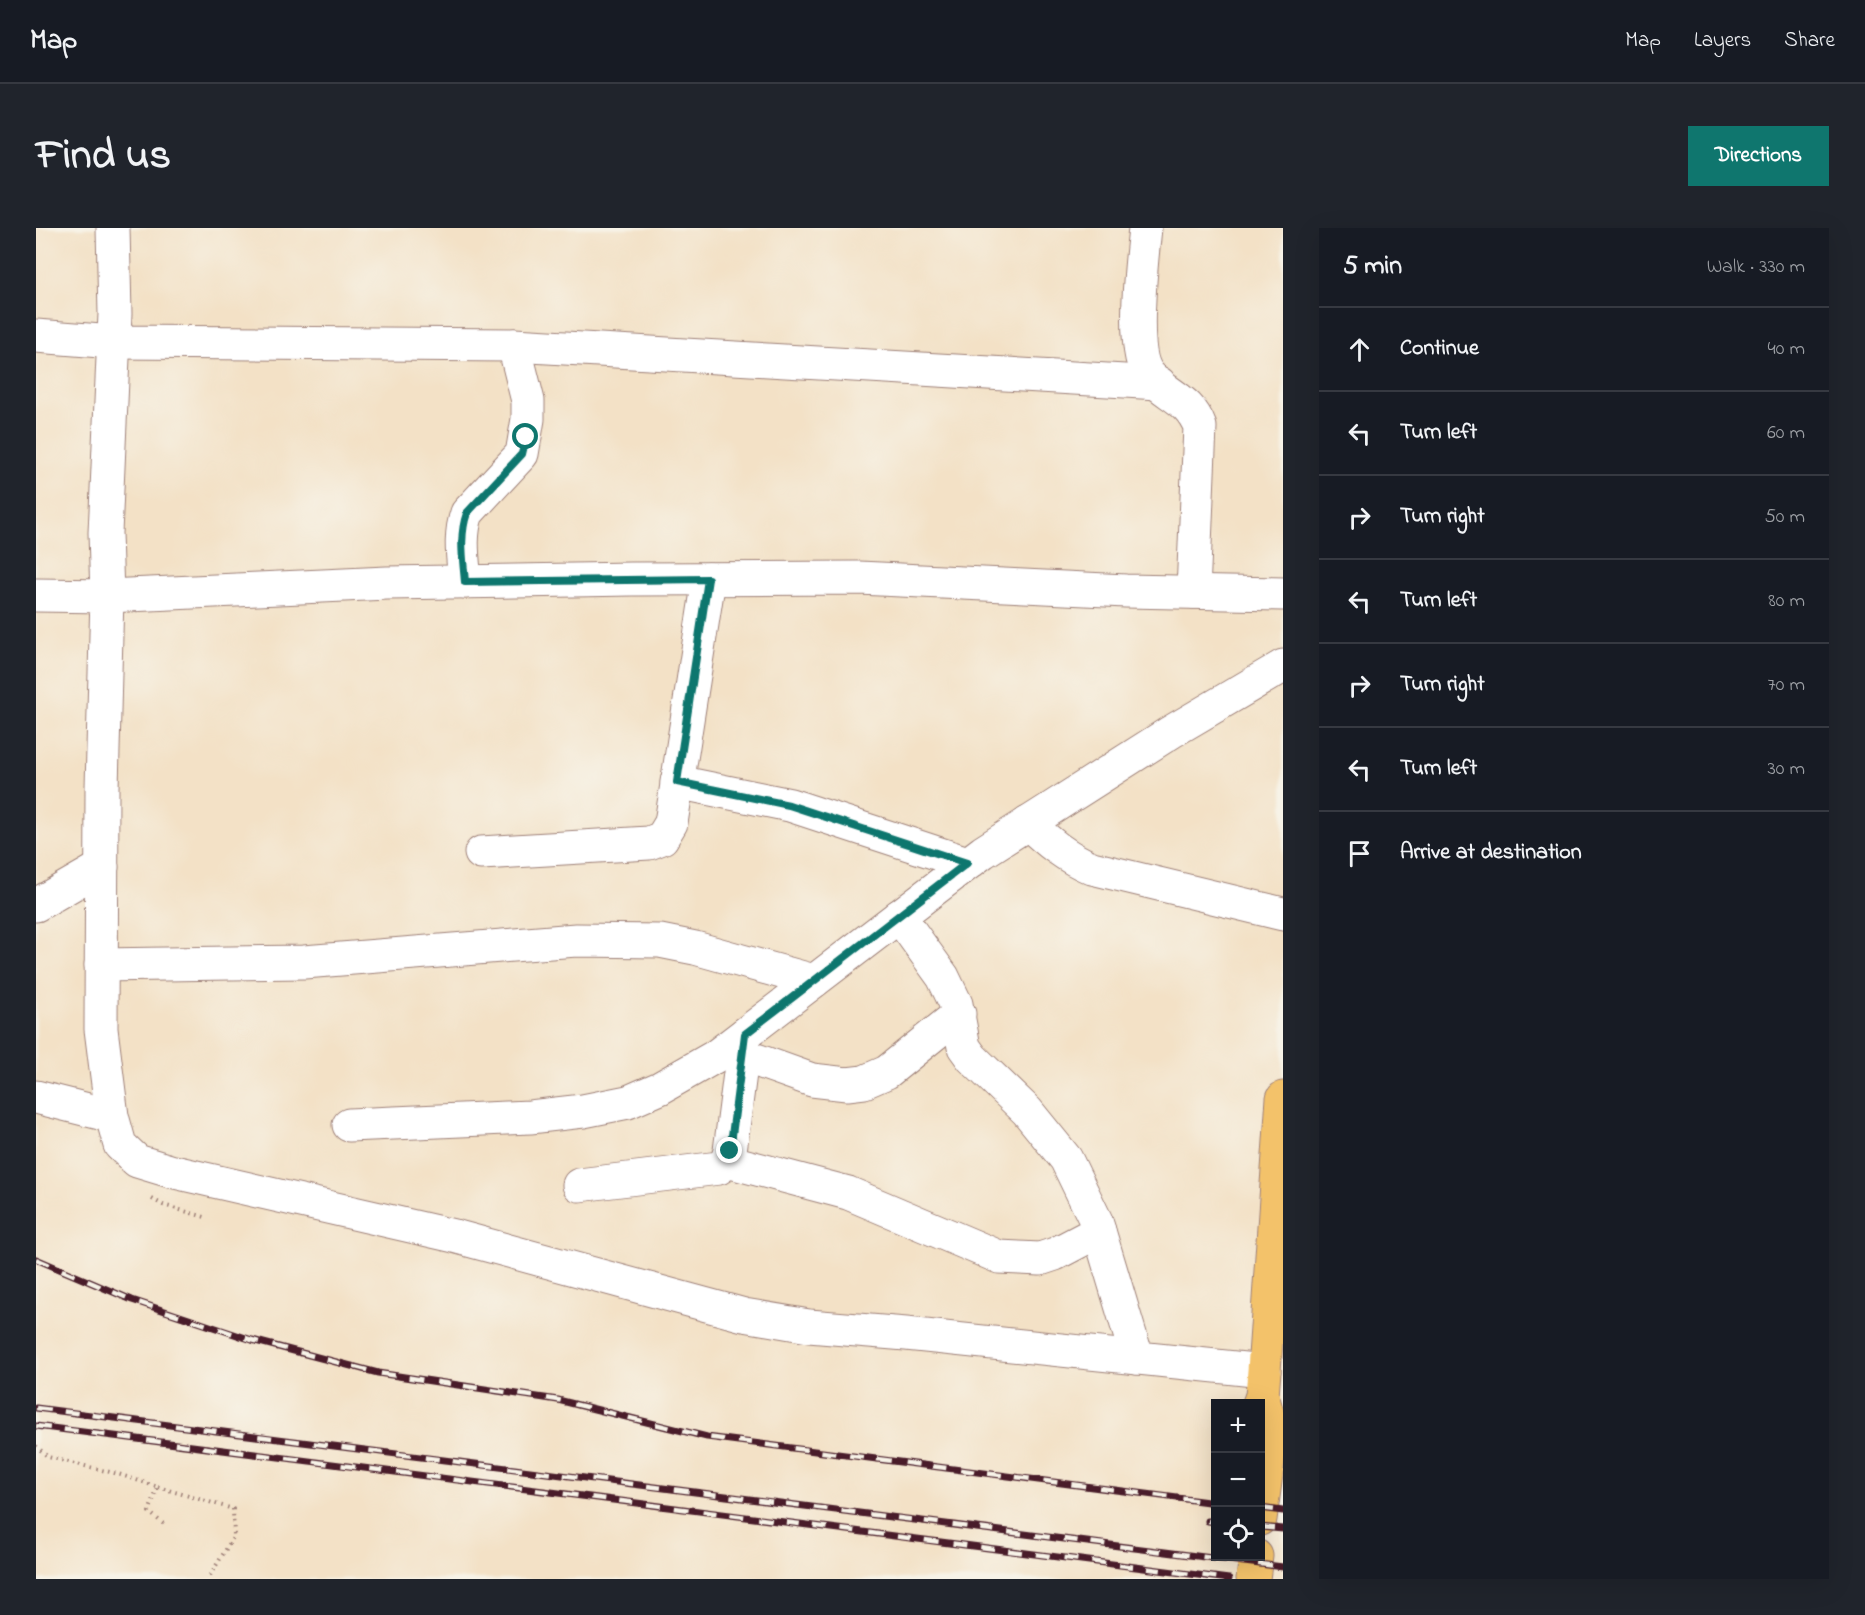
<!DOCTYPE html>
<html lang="en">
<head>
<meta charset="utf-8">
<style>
	body { margin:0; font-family:"Indie Flower",sans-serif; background:#20242c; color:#f1f3f6 }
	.controls { position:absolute; right:18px; bottom:18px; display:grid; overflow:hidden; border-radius:0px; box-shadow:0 6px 24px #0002 }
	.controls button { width:54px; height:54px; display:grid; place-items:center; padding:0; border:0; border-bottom:2px solid #363941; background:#171b24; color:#f1f3f6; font:30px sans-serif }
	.stop { position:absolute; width:18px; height:18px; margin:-14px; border:4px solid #0f766e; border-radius:50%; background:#fff }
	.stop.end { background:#0f766e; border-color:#fff; box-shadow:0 2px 6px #0008 }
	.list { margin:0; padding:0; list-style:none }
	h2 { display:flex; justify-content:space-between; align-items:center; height:78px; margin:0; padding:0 24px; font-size:26px }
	h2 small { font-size:20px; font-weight:400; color:#9ea1a6 }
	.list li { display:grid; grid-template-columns:39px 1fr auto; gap:18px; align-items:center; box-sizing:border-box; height:84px; padding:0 24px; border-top:2px solid #363941 }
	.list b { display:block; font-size:22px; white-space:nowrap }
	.list em { font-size:20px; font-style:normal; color:#9ea1a6 }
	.icon { flex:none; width:33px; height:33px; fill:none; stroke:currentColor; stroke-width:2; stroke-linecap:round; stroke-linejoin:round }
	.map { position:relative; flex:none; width:1247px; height:1351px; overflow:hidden; border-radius:0px }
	header { display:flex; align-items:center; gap:36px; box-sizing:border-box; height:84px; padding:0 30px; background:#171b24; border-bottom:2px solid #363941 }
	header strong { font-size:28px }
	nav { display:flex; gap:33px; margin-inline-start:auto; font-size:21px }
	.intro { display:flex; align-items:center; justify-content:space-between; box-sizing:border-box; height:144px; padding:0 36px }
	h1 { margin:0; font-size:42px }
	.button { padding:15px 27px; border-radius:0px; background:#0f766e; color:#fff; font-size:21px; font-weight:700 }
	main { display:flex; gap:36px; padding:0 36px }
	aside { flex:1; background:#171b24; border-radius:0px; box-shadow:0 6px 24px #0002 }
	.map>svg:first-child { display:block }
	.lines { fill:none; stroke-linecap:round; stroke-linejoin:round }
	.minor-casing { stroke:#9e8078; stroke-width:35 }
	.major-casing { stroke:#9e8078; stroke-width:35 }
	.path { stroke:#9e8078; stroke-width:4; stroke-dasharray:1.5 4.5; stroke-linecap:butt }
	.minor { stroke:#fff; stroke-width:33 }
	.major { stroke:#f3c26a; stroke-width:33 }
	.rail-casing { stroke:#4a1f2b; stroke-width:7 }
	.rail { stroke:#f7f3e8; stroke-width:4.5; stroke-dasharray:14; stroke-linecap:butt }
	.route { stroke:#0f766e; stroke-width:8 }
</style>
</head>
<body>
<header>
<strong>Map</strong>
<nav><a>Map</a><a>Layers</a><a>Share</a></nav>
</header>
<div class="intro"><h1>Find us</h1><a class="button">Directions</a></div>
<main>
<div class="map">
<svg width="1247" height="1351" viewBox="0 0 1247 1351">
	<rect width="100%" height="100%" fill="#f7f3e8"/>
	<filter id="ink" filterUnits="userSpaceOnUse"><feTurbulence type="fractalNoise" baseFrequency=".0167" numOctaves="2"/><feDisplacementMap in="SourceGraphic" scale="12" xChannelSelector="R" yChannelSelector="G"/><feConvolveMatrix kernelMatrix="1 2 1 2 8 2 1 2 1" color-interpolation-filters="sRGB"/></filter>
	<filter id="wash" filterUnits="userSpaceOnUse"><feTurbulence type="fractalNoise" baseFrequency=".008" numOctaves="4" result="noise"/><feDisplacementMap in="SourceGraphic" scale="24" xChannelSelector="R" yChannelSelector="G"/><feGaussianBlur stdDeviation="1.35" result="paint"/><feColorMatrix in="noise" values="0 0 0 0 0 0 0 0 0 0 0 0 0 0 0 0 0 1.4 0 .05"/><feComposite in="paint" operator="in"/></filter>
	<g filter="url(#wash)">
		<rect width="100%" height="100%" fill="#f3e1c6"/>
	</g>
	<g filter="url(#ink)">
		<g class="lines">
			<defs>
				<g id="minor">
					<path d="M 77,0 L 79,86 L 69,305 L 71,368 L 66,560 L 65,801 L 76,888 L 84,917 L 101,933 L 134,943 L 418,1008 L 708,1087 L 773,1098 L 870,1106 L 1228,1143"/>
					<path d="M 1109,0 C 1106,30 1094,125 1113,147 C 1131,168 1153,170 1164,199 L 1157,364"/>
					<path d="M 0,108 L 78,114 L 478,117 L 1123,155"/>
					<path d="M 429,354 C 427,330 423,308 431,285 L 486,226 L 492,191 L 492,173 L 478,117"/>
					<path d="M 0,367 L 71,368 L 351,355 L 596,351 L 823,350 L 1090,363 L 1247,366"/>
					<path d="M 641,554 L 754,577 L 931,635"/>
					<path d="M 992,595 C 1012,614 1030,629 1056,640 L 1247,686"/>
					<path d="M 445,625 L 613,615 L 626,610 L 635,595 L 673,351"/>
					<path d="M 0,677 L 66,639"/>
					<path d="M 863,688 L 907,749 L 920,776 L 928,819 L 936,830 L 991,883 L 1030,931 L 1060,993 L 1101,1130"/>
					<path d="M 65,737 L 268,734 L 540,712 L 624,713 L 659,720 L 778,753"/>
					<path d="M 706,827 L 776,852 L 811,856 L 828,854 L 851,844 L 923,786"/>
					<path d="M 0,869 L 76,888"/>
					<path d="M 313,897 L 494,889 L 547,883 L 592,874 L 624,860 L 680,828 L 947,624 L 1135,504 L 1247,438"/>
					<path d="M 691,933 L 812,965 L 963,1029 L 1004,1031 L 1019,1026 L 1063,1003"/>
					<path d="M 543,957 L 683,940 L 691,933 L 694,923 L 709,806"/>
				</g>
				<g id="major">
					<path d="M 1223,1176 L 1226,1168 L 1228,1143 L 1247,870"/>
					<path d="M 1224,1291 L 1236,1202 L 1226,1168"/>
					<path d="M 1217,1351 L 1220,1328"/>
				</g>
			</defs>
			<use href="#minor" class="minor-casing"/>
			<use href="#major" class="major-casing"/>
			<g class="path">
				<path d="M 116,971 L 127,977 L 169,989"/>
				<path d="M 0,1218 L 12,1229 L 82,1246 L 122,1259 L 113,1284 L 130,1298"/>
				<path d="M 122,1259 L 197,1281 L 198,1308 L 172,1351"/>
			</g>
			<use href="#minor" class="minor"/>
			<use href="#major" class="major"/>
			<defs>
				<g id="rail">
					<path d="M 0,1031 L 96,1072 L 216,1112 L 342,1145 L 522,1172 L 671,1209 L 1180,1275"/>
					<path d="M 0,1180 L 1247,1339"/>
					<path d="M 0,1198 L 1193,1351"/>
					<path d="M 1224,1280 L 1247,1283"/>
					<path d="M 1172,1293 L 1180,1294"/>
					<path d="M 1224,1299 L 1247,1301"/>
				</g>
			</defs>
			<use href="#rail" class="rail-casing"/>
			<use href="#rail" class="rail"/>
		</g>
	</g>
	<g class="lines" filter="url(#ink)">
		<path class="route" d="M 490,209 L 486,226 L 431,285 C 423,308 427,330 429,354 L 672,351 L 641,554 L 753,577 L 931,635 L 709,806 L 694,923"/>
	</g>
</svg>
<div class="controls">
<button>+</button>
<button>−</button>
<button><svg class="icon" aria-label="locate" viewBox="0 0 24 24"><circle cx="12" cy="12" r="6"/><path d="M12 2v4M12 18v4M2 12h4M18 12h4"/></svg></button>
</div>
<div class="stop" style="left:490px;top:209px"></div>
<div class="stop end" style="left:694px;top:923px"></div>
</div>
<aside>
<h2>5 min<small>Walk · 330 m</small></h2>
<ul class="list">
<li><svg class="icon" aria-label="ahead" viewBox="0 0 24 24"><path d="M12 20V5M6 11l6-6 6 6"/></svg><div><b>Continue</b></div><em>40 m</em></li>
<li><svg class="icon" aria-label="left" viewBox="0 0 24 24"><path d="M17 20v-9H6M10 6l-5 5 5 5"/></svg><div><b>Turn left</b></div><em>60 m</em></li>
<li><svg class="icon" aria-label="right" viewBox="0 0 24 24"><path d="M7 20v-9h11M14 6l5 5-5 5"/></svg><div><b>Turn right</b></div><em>50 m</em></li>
<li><svg class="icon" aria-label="left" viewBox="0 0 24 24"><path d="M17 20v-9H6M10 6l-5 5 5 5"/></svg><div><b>Turn left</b></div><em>80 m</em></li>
<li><svg class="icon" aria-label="right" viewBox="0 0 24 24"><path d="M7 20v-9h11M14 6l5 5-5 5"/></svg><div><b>Turn right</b></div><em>70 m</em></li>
<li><svg class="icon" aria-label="left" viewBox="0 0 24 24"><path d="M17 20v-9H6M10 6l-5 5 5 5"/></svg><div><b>Turn left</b></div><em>30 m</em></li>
<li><svg class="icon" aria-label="arrive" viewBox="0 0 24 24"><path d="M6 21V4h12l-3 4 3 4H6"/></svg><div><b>Arrive at destination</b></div></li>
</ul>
</aside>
</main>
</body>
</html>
